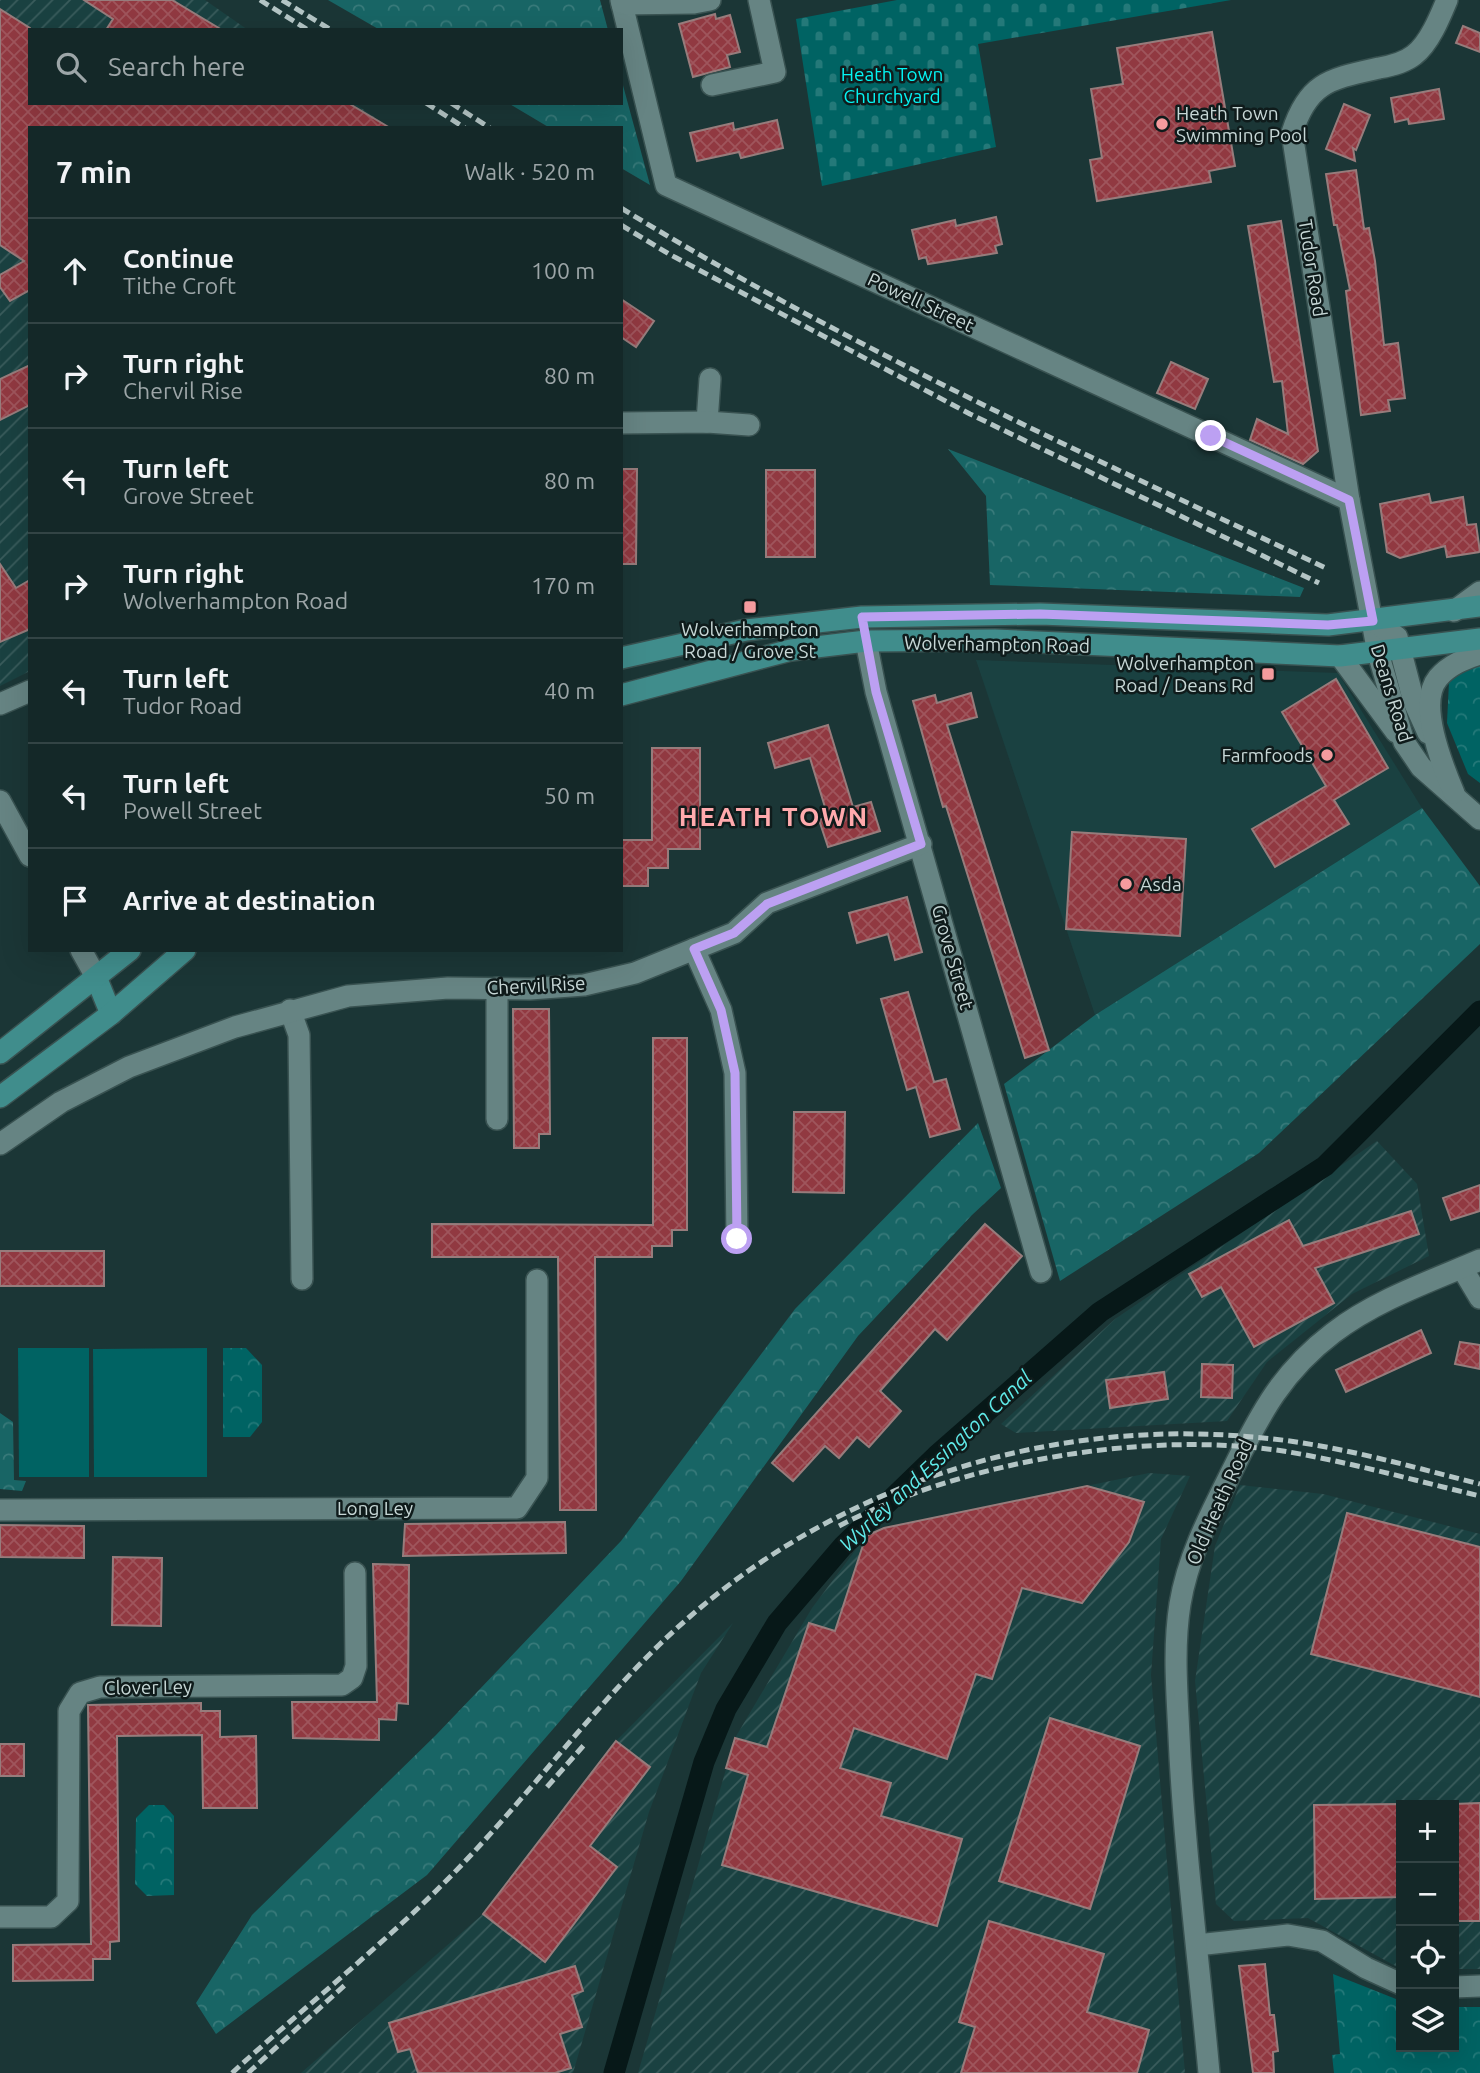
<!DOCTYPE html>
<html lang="en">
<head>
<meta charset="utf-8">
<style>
	body { margin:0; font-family:Ubuntu,sans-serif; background:#1d3030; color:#f1f3f6 }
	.controls { position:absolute; right:21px; bottom:21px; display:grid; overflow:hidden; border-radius:0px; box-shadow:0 7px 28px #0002 }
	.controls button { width:63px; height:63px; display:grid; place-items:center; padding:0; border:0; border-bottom:2px solid #334445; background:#142828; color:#f1f3f6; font:35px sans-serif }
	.stop { position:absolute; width:21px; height:21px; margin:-16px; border:5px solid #bca0f2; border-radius:50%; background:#fff }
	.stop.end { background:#bca0f2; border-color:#fff; box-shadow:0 2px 7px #0008 }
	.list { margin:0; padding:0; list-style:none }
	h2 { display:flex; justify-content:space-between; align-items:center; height:91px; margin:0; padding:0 28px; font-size:30px }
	h2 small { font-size:23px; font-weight:400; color:#9da6a8 }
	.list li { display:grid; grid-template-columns:46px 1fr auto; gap:21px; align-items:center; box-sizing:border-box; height:105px; padding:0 28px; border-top:2px solid #334445 }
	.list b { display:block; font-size:26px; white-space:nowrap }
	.list p { margin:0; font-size:23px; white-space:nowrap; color:#9da6a8 }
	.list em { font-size:23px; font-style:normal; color:#9da6a8 }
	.icon { flex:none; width:38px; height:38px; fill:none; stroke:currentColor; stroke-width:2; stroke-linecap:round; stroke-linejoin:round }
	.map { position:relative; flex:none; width:1480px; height:2073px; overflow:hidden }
	.search { position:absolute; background:#142828; box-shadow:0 7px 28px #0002; left:28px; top:28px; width:595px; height:77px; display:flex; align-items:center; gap:18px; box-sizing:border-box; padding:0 24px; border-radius:0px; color:#9da6a8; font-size:26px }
	.panel { position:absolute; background:#142828; box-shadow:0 7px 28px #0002; left:28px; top:126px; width:595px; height:826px; border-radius:0px }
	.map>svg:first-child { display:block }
	.built { fill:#1a4141 }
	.industrial { fill:url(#industrial-furrows) }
	.forest { fill:url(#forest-crowns) }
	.cemetery { fill:url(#cemetery-stones) }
	.park { fill:url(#park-crowns) }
	.pitch { fill:#006363 }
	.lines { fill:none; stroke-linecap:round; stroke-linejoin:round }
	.canal { stroke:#071818; stroke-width:21 }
	.building { fill:url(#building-cross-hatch); stroke:#977c7c; stroke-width:2 }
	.minor-casing { stroke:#395251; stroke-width:24 }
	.tertiary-casing { stroke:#395251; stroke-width:24 }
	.primary-casing { stroke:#395251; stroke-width:24 }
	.minor { stroke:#668483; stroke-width:21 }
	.tertiary { stroke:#668483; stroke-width:21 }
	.primary { stroke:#408d8c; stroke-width:21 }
	.rail { stroke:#b4c5c5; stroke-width:5; stroke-dasharray:10 5; stroke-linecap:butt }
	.route { stroke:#bca0f2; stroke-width:9 }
	.poi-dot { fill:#f59b9e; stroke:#0f1b1b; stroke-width:2.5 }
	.labels { text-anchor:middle; stroke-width:5; stroke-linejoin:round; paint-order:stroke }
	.park-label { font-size:19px; fill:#04f4f3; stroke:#0f1b1b }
	.poi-label { font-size:19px; fill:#c7d7d6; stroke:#0f1b1b; text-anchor:start }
	.street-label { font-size:19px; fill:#c7d7d6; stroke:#0f1b1b }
	.water-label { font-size:21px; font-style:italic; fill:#5feae9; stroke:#0f1b1b }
	.district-label { font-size:26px; font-weight:bold; letter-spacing:2px; fill:#ffaaad; stroke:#0f1b1b }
</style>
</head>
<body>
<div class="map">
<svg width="1480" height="2073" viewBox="0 0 1480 2073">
	<defs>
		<pattern id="industrial-furrows" width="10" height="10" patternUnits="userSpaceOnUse" patternTransform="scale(1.75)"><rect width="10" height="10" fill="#1a4141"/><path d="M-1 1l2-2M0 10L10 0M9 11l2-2" fill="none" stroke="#3a5c5c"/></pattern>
		<pattern id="forest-crowns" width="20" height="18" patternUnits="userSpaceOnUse" patternTransform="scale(1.75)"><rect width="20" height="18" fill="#186565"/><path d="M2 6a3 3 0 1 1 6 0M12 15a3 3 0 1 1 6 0" fill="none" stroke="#387a7a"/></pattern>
		<pattern id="cemetery-stones" width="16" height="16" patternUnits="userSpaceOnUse" patternTransform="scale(1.75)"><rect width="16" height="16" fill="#006363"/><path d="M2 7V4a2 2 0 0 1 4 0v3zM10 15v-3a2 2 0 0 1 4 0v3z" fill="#247979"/></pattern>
		<pattern id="park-crowns" width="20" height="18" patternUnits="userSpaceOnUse" patternTransform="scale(1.75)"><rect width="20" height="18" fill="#006363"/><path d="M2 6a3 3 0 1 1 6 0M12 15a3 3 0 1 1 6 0" fill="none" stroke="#247979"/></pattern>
		<pattern id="building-cross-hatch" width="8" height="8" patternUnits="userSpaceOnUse" patternTransform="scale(1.75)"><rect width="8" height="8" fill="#913941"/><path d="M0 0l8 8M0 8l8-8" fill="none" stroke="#9f555c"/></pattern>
	</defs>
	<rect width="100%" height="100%" fill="#1b3636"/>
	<path class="built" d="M 976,660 L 1338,673 L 1422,808 L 1095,1015 Z"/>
	<g class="industrial">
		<path d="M 0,0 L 205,0 L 248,30 L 30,30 L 30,103 L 354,103 L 390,128 L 30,128 L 30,671 L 0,686 Z"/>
		<path d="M 1377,1141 L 1417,1184 L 1429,1256 L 1352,1294 L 1267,1362 L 1227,1421 L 1016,1433 L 1001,1424 L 1115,1319 Z"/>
		<path d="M 1149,1473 L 1190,1476 L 1161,1539 L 1151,1675 L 1185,2073 L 638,2073 L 735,1738 L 812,1608 L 866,1536 L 884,1528 Z"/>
		<path d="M 1240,1485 L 1323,1494 L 1480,1534 L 1480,1969 L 1454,1969 L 1454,1805 L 1401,1805 L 1401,1969 L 1308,1918 L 1234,1921 L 1216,1904 L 1195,1681 L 1215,1546 Z"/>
		<path d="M 733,1623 L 701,1673 L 649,1812 L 573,2073 L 301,2073 L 483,1914 L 616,1741 Z"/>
	</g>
	<g class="forest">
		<path d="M 328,0 L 600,0 L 608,30 L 380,30 Z"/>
		<path d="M 621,78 L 650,185 L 621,168 L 621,128 L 550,128 L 508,103 L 621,103 Z"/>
		<path d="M 948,449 L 1304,588 L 1300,597 L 990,585 L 986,496 Z"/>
		<path d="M 1422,808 L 1480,886 L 1480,944 L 1259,1153 L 1060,1281 L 1004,1084 L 1095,1015 Z"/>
		<path d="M 978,1123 L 1001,1188 L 972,1215 L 858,1336 L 681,1581 L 427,1875 L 216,2034 L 196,2003 L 252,1915 L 436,1735 L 621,1541 L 795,1309 Z"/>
		<path d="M 0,1413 L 13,1422 L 14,1480 L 26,1481 L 22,1491 L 0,1489 Z"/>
	</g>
	<path class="cemetery" d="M 897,0 L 1231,0 L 978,44 L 996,147 L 822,186 L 796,19 Z"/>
	<g class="park">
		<path d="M 1480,664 L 1480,783 L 1468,774 L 1447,723 L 1449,682 L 1464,668 Z"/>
		<path d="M 223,1348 L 246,1348 L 262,1365 L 262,1422 L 250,1437 L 223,1437 Z"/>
		<path d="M 149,1805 L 164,1805 L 174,1816 L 174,1895 L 147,1896 L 135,1884 L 136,1818 Z"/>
		<path d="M 1333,1974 L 1401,2001 L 1401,2047 L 1454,2047 L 1454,2007 L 1480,2007 L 1480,2073 L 1334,2073 L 1332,2055 L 1340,2054 Z"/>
	</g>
	<g class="pitch">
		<path d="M 18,1348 L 89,1348 L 89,1477 L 19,1477 Z"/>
		<path d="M 207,1348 L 207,1477 L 94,1477 L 93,1349 Z"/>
	</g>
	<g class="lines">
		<path class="canal" d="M 614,2073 L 704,1762 L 726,1709 L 777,1623 L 843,1546 L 936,1456 L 1100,1312 L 1325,1166 L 1480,1011"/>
	</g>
	<g class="building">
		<path d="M 84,0 L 172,0 L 222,30 L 106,30 L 113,19 Z"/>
		<path d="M 0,9 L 30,28 L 30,103 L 348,103 L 390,128 L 30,128 L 30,290 L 10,301 L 0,287 L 0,275 L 24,261 L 0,245 Z"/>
		<path d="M 715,14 L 716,19 L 730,15 L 740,52 L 727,55 L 730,67 L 693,77 L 679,24 Z"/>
		<path d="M 1463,26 L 1480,33 L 1480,52 L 1456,43 Z"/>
		<path d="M 1212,32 L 1235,166 L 1209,171 L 1211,182 L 1097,201 L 1090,160 L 1102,158 L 1091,89 L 1123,84 L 1117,48 Z"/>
		<path d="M 1439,89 L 1444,119 L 1409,124 L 1408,119 L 1395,122 L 1391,98 Z"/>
		<path d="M 1344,104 L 1370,115 L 1356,150 L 1353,148 L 1355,161 L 1326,149 Z"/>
		<path d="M 777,120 L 783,148 L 741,158 L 739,152 L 697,161 L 690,133 L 733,123 L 734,130 Z"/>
		<path d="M 1356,170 L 1364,229 L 1369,228 L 1375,261 L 1384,345 L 1398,343 L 1405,398 L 1388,400 L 1390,411 L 1361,415 L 1346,291 L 1350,290 L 1337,225 L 1334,225 L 1326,174 Z"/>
		<path d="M 996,217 L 1002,244 L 995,246 L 997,253 L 928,264 L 926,257 L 919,259 L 912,230 L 955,220 L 956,226 Z"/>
		<path d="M 1281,221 L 1318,451 L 1303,464 L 1250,440 L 1257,419 L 1288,434 L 1282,381 L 1274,382 L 1248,226 Z"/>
		<path d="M 621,299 L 654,321 L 636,347 L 621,337 Z"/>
		<path d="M 1171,362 L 1208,379 L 1195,409 L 1157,393 Z"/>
		<path d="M 30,365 L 30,405 L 0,420 L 0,379 Z"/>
		<path d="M 621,469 L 637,469 L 636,564 L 621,564 Z"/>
		<rect x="766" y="470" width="49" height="87"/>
		<path d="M 1429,494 L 1431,503 L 1463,497 L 1467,525 L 1476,524 L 1480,552 L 1447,557 L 1445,546 L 1400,558 L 1387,552 L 1380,504 Z"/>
		<path d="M 0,564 L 16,588 L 30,580 L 30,629 L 0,642 Z"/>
		<path d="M 1336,679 L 1388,768 L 1334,800 L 1349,824 L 1275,867 L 1252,829 L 1326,786 L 1282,712 Z"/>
		<path d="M 971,693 L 977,717 L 947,725 L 1049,1050 L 1025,1058 L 946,806 L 943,807 L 913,701 L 935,695 L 937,703 Z"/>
		<path d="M 828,725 L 853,807 L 871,802 L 880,831 L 828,847 L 819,820 L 828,817 L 810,758 L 775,768 L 768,743 Z"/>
		<path d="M 652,748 L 700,748 L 700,849 L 668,849 L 668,868 L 648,868 L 648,886 L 621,886 L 621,840 L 652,840 Z"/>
		<path d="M 1072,832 L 1186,839 L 1180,936 L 1066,929 Z"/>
		<path d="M 907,897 L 922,952 L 895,960 L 888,934 L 857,943 L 849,913 Z"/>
		<path d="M 908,992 L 934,1082 L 946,1079 L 960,1129 L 930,1137 L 916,1087 L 907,1090 L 881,999 Z"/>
		<path d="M 513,1009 L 549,1009 L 550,1134 L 539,1134 L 539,1148 L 514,1148 Z"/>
		<path d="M 653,1038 L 687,1038 L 687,1230 L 672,1230 L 672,1246 L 652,1246 L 652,1257 L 595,1257 L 596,1510 L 560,1510 L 558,1257 L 432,1257 L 432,1224 L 653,1225 Z"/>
		<path d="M 794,1112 L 845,1112 L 844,1193 L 793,1192 Z"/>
		<path d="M 1480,1185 L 1480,1211 L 1451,1220 L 1443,1198 Z"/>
		<path d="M 1411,1211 L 1419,1234 L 1315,1268 L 1334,1303 L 1254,1347 L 1221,1287 L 1202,1297 L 1189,1274 L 1289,1220 L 1303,1246 Z"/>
		<path d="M 985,1224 L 1022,1256 L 947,1340 L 935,1329 L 880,1391 L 901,1411 L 869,1447 L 857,1437 L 839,1458 L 825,1446 L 793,1481 L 772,1463 Z"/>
		<rect x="0" y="1251" width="104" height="35"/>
		<path d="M 1421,1330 L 1431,1353 L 1346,1392 L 1336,1370 Z"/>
		<path d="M 1460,1342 L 1480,1345 L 1480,1369 L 1455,1364 Z"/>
		<path d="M 1202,1364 L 1233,1365 L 1232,1398 L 1201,1397 Z"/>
		<path d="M 1164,1372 L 1168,1399 L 1110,1408 L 1106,1380 Z"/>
		<path d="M 1087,1486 L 1144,1502 L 1129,1542 L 1082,1603 L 1022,1588 L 992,1679 L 976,1674 L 947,1759 L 854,1728 L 840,1768 L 891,1783 L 881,1816 L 962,1839 L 937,1926 L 722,1865 L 748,1775 L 726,1768 L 735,1738 L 767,1747 L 809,1623 L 835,1631 L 866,1536 L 884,1528 Z"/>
		<path d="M 1347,1513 L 1480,1547 L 1480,1697 L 1311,1654 Z"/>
		<path d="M 565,1522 L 566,1553 L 403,1556 L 405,1524 Z"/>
		<path d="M 0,1525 L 84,1526 L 84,1558 L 0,1557 Z"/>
		<path d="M 113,1557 L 162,1558 L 161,1626 L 112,1625 Z"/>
		<path d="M 373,1564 L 409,1565 L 408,1704 L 397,1703 L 396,1720 L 379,1719 L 379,1740 L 293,1738 L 292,1702 L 377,1702 Z"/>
		<path d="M 201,1703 L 201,1711 L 220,1711 L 220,1737 L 256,1736 L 257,1808 L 203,1808 L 202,1735 L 117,1736 L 119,1941 L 110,1942 L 110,1959 L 93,1959 L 93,1980 L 13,1981 L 13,1945 L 91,1944 L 88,1705 Z"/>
		<path d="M 1050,1718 L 1140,1746 L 1090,1909 L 999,1881 Z"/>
		<path d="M 616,1741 L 650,1767 L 590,1846 L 617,1867 L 545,1962 L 483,1914 Z"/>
		<rect x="0" y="1744" width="24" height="32"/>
		<path d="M 1480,1803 L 1480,1921 L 1454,1921 L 1454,1804 Z"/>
		<path d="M 1401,1804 L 1401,1897 L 1315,1899 L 1314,1805 Z"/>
		<path d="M 989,1921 L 1104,1954 L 1087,2012 L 1149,2030 L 1137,2073 L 961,2073 L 975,2027 L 959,2022 Z"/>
		<path d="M 1265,1964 L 1270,2015 L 1274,2015 L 1278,2051 L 1273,2052 L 1274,2073 L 1253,2073 L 1239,1966 Z"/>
		<path d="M 575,1966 L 583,1991 L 572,1995 L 582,2027 L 560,2034 L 571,2068 L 555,2073 L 418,2073 L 410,2049 L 398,2052 L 389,2023 Z"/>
	</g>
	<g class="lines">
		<defs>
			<g id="minor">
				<path d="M 621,0 L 666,185 L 1349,500"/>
				<path d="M 622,4 L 694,3 L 710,0"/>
				<path d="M 712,85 L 775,72 L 759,0"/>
				<path d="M 707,422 L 710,379"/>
				<path d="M 621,423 L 707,422 L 749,425"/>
				<path d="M 866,641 L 876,692 L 1041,1272"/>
				<path d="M 0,704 L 30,691"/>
				<path d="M 0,801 L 30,856"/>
				<path d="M 694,949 L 721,1010 L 735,1073 L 737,1239"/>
				<path d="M 81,950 L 96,977"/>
				<path d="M 497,988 L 497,1119"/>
				<path d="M 290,1010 L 299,1035 L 302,1279"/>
				<path d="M 0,1144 L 61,1102 L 129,1067 L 235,1027 L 348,996 L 448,988 L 530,989 L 584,985 L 635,973 L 734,933 L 767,903 L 921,844"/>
				<path d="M 1462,1268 L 1480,1298"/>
				<path d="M 0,1510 L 517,1508 L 537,1478 L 537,1280"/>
				<path d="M 0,1917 L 51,1917 L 68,1901 L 69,1711 L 80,1693 L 100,1687 L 342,1685 L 352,1678 L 356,1666 L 355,1573"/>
				<path d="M 1197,1945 L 1288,1935 L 1322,1941 L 1366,1968 L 1401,1984"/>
				<path d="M 1454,1987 L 1480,1986"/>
				<path d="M 1209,2073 C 1199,1961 1184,1849 1179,1736 C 1177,1692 1173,1648 1180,1604 C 1188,1555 1212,1511 1234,1467 C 1261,1412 1283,1371 1333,1333 C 1376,1300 1431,1281 1480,1260"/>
			</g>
			<g id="tertiary">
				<path d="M 1447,0 C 1440,17 1429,44 1414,55 C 1404,63 1391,66 1379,68 C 1330,79 1308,82 1292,133 L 1349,500 L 1378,653 L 1404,742 L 1421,767 L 1480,819"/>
				<path d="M 1454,611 L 1480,592"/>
				<path d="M 1373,621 L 1397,637 L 1414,702 L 1428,733"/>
				<path d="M 1340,656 L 1396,732"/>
				<path d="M 1454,793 C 1443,767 1417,703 1438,678 C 1449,665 1464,659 1480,654"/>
			</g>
			<g id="primary">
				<path d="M 621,658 L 746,630 L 862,617 L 1040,614 L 1328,625 L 1480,606"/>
				<path d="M 621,695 L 791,650 L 866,641 L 995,640 L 1340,656 L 1480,639"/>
				<path d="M 96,977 L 111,1014"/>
				<path d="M 0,1053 L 130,950"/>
				<path d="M 0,1097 L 111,1014 L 185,950"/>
			</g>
		</defs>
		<use href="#minor" class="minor-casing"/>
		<use href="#tertiary" class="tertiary-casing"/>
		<use href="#primary" class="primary-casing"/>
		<use href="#minor" class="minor"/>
		<use href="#tertiary" class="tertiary"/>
		<use href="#primary" class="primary"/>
		<g class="rail">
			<path d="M 260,0 L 308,30"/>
			<path d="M 282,0 L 331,30"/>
			<path d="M 426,103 L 465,128"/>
			<path d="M 451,103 L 490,128"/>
			<path d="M 621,208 C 846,346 1089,456 1328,569"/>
			<path d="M 621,225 L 669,254 L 970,414 L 1319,583"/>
			<path d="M 839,1526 C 964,1461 1150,1429 1289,1452 C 1353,1463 1417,1481 1480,1496"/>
			<path d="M 547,1787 L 584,1745"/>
			<path d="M 232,2073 C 302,2009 377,1950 444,1883 C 519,1808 583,1719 659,1645 C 816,1492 1035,1417 1253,1437 C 1330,1443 1405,1465 1480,1484"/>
			<path d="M 248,2073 L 345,1985"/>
		</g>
	</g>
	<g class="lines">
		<path class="route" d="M 737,1239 L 735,1073 L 721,1010 L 694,949 L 734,933 L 767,904 L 921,844 L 876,692 L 862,617 L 1040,614 L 1328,625 L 1373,621 L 1349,500 L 1211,436"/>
	</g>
	<g class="poi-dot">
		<circle cx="1162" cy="124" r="7"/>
		<rect x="743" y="600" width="14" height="14" rx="3.5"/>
		<rect x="1261" y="667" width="14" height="14" rx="3.5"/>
		<circle cx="1327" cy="755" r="7"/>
		<circle cx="1126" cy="884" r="7"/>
	</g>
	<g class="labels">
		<g class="park-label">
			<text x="892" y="81">Heath Town<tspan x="892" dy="22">Churchyard</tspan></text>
		</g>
		<g class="poi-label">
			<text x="1176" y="120">Heath Town<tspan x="1176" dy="22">Swimming Pool</tspan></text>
			<text x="750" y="636" text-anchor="middle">Wolverhampton<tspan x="750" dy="22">Road / Grove St</tspan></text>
			<text x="1254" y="670" text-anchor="end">Wolverhampton<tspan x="1254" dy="22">Road / Deans Rd</tspan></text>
			<text x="1313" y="762" text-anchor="end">Farmfoods</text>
			<text x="1140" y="891">Asda</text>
		</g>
		<g class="street-label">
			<text transform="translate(1313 268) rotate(81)" y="7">Tudor Road</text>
			<text transform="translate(921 302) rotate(25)" y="7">Powell Street</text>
			<text transform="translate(997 644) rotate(1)" y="7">Wolverhampton Road</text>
			<text transform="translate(1392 693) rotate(73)" y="7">Deans Road</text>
			<text transform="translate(953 957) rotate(74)" y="7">Grove Street</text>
			<text transform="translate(536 985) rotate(-3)" y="7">Chervil Rise</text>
			<text transform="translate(1219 1502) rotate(-66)" y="7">Old Heath Road</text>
			<text x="375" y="1515">Long Ley</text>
			<text transform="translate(148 1687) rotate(-1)" y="7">Clover Ley</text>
		</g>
		<g class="water-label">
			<text transform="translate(936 1461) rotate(-43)" y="7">Wyrley and Essington Canal</text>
		</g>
		<g class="district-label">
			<text x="774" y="826">HEATH TOWN</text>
		</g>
	</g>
</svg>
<div class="controls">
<button>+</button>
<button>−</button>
<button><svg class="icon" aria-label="locate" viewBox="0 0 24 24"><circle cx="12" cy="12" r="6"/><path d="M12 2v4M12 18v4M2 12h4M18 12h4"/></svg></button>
<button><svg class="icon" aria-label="layers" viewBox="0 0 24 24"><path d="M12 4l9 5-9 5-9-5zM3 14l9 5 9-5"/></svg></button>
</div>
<div class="stop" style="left:737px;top:1239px"></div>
<div class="stop end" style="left:1211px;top:436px"></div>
<div class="search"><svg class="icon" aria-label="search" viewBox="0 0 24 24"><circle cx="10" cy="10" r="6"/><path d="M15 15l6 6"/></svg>Search here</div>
<section class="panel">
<h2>7 min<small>Walk · 520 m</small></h2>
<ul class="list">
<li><svg class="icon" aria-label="ahead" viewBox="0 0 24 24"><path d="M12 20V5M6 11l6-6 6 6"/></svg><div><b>Continue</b><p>Tithe Croft</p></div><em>100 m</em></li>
<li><svg class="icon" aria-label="right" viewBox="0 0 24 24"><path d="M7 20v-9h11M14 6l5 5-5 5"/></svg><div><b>Turn right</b><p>Chervil Rise</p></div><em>80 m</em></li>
<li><svg class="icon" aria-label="left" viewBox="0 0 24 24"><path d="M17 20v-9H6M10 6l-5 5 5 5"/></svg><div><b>Turn left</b><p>Grove Street</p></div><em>80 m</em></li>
<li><svg class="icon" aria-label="right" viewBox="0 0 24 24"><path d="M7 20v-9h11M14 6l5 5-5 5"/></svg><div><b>Turn right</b><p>Wolverhampton Road</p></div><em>170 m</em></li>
<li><svg class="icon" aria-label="left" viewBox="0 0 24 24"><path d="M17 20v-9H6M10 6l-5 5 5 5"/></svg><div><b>Turn left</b><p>Tudor Road</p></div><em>40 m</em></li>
<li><svg class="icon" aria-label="left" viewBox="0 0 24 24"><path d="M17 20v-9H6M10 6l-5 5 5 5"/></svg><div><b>Turn left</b><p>Powell Street</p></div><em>50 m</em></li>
<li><svg class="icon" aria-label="arrive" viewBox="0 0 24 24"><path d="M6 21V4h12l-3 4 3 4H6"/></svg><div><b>Arrive at destination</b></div></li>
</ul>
</section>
</div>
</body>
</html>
